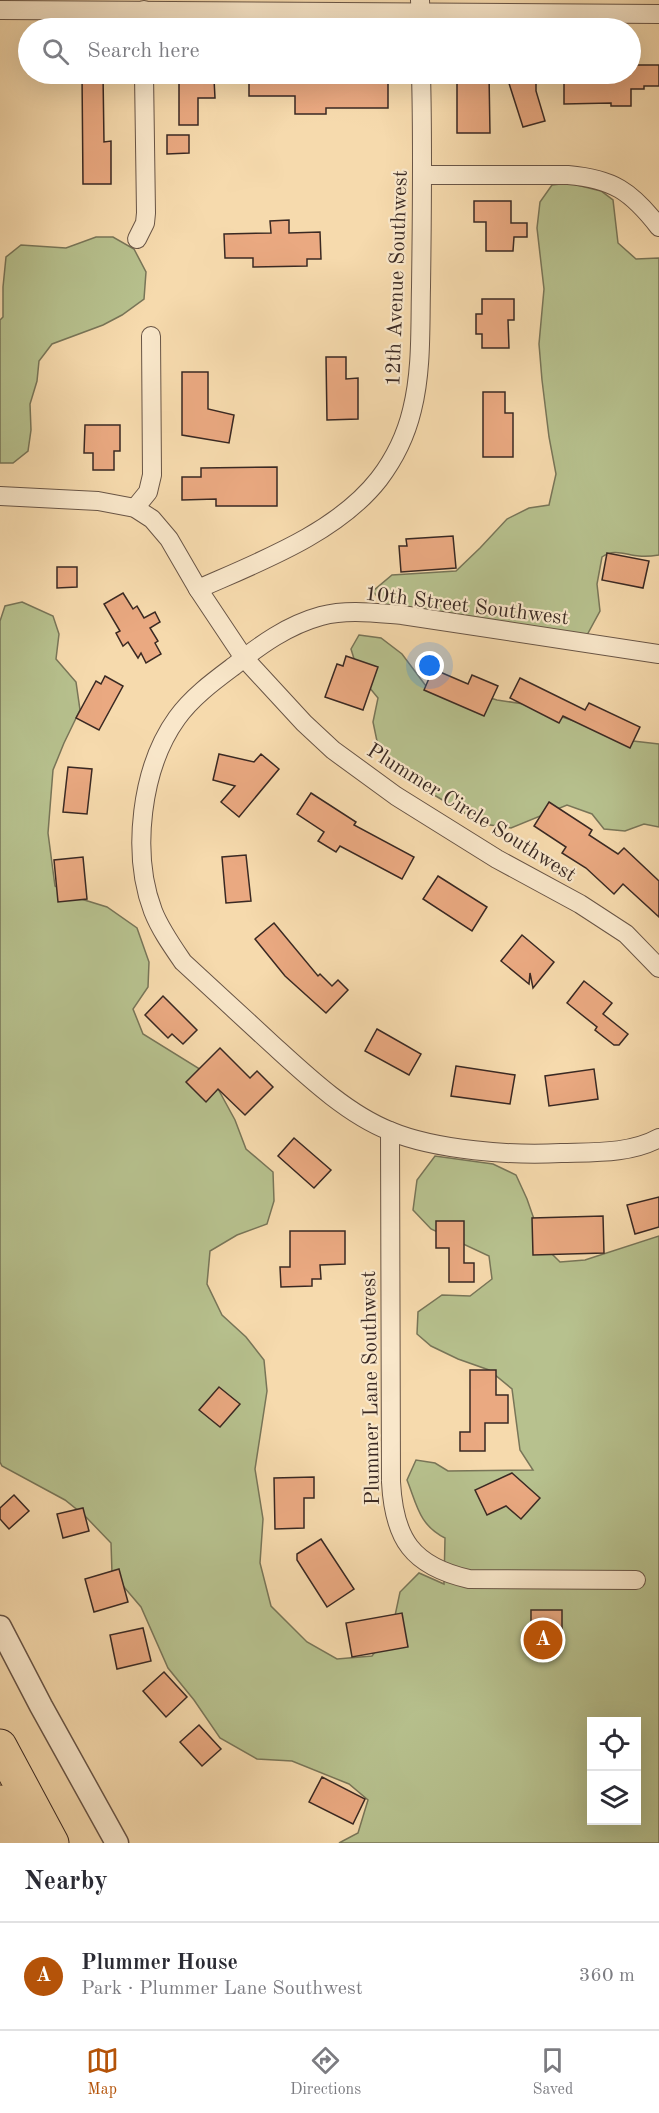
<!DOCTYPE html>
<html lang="en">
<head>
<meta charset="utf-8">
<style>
	body { margin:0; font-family:"Old Standard TT",serif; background:#f2f2f3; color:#2b2b33 }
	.controls { position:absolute; right:18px; bottom:18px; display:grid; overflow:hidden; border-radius:0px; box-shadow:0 6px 24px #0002 }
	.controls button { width:54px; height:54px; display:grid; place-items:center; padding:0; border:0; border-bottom:2px solid #e1e1e2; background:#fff; color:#2b2b33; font:30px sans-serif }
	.you { position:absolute; left:430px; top:666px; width:21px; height:21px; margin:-15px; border:4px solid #fff; border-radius:50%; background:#1a73e8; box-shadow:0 0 0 9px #1a73e833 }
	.badge { display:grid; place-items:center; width:39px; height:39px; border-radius:50%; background:#b45309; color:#fff; font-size:20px; font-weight:700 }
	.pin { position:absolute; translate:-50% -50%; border:3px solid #fff; box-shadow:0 2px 6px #0006 }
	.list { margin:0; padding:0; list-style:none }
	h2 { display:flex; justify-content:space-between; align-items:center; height:78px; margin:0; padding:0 24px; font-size:26px }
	h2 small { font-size:20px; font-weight:400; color:#7c7c81 }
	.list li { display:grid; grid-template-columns:39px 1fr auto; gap:18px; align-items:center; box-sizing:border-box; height:108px; padding:0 24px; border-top:2px solid #e1e1e2 }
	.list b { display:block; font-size:22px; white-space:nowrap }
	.list p { margin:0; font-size:20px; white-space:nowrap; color:#7c7c81 }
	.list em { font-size:20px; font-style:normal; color:#7c7c81 }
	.icon { flex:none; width:33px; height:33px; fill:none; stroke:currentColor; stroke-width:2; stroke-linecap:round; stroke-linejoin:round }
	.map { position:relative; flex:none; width:659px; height:1843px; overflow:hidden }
	.search { position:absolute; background:#fff; box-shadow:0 6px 24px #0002; left:18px; right:18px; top:18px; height:66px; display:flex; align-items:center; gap:15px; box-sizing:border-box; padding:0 21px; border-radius:33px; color:#7c7c81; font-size:22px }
	.sheet { height:186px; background:#fff }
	nav { display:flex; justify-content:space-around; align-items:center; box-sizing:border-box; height:84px; border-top:2px solid #e1e1e2; background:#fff; font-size:16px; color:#7c7c81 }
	nav a { display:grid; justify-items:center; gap:3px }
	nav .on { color:#b45309 }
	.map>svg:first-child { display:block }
	.green { fill:#b7c18e; stroke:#787558; stroke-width:1.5; fill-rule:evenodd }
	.building { fill:#eaa981; stroke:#3a2923; stroke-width:1.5 }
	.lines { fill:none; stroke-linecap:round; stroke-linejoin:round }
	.minor-casing { stroke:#695546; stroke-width:20 }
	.tertiary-casing { stroke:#695546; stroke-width:25 }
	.motorway-casing { stroke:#3a2923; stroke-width:35 }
	.minor { stroke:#f9e7ca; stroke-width:18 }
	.tertiary { stroke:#f9e7ca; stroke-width:22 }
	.motorway { stroke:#f6daad; stroke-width:33 }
	.labels { text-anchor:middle; stroke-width:4.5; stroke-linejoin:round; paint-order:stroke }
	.street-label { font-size:21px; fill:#3a2923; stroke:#f9e7ca }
</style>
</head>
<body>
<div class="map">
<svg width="659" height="1843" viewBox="0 0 659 1843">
	<rect width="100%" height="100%" fill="#f6daad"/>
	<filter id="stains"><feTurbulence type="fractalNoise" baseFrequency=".00333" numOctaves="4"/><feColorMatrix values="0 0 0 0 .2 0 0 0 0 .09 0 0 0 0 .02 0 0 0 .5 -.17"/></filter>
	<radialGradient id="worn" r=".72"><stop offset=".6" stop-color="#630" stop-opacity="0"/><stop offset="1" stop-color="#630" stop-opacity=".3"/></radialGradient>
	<g class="green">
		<path d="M 569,183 L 601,191 L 613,200 L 618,243 L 636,259 L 659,258 L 659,555 C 653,556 646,557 639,556 C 626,555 614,548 602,557 L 597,584 L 600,611 L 587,635 L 444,627 L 382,604 L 373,591 L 392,575 L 456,571 L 480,548 L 507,519 L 529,508 L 549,505 L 556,474 L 549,437 L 542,380 L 539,344 L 544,289 L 537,228 L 540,202 L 552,185 Z"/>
		<path d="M 96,237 L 113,237 L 134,249 L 146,272 L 144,299 L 122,315 L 103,325 L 52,344 L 39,361 L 37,381 L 30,404 L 31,430 L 28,451 L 13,463 L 0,463 L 0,320 L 3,317 L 3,287 L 6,257 L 21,245 L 66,248 Z"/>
		<path d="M 22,602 L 53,616 L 59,634 L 56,659 L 76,682 L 80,710 L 64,743 L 53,770 L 48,833 L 55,886 L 78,898 L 107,907 L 137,928 L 149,962 L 148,987 L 133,1009 L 143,1034 L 211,1076 L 235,1120 L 246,1149 L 273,1172 L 274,1201 L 267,1224 L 237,1235 L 210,1251 L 207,1284 L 222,1315 L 246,1337 L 264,1360 L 267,1391 L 255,1469 L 263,1519 L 260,1563 L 271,1606 L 307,1642 L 337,1659 L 372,1656 L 392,1630 L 400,1592 L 419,1573 L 444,1584 L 445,1538 C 419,1525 417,1505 407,1480 L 416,1460 L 435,1463 L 448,1471 L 533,1470 L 520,1450 L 512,1389 L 489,1370 L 458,1359 L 431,1346 L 417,1334 L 418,1312 L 442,1295 L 470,1296 L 492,1279 L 489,1256 L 431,1229 L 413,1210 L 417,1180 L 435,1156 L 493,1164 L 516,1175 L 527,1199 L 543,1245 L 560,1262 L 585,1260 L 659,1236 L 659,1843 L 339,1843 L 358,1833 L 368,1800 L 349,1784 L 292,1761 L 257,1759 L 220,1738 L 194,1700 L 168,1668 L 141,1607 L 112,1573 L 111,1543 L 85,1516 L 65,1500 L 2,1466 L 0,1462 L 0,621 L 5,606 ZM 592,1722 L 636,1722 L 636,1820 L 592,1820 Z"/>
		<path d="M 359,635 L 381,638 L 402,654 L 426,686 L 474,693 L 497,700 L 524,704 L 633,741 L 659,744 L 659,827 L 644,824 L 625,831 L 604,829 L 592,814 L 567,805 L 511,828 L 483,824 L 424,789 L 389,764 L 378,746 L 373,722 L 378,698 L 359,675 L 351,649 Z"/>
	</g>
	<g class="building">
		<path d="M 630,65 L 659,65 L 659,86 L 644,86 L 644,89 L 631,89 L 631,106 L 611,106 L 611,103 L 564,104 L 564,74 L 630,74 Z"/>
		<path d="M 82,74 L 103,74 L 104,142 L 111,141 L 111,184 L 83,184 Z"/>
		<path d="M 249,74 L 388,74 L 388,108 L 326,108 L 326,114 L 295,114 L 295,96 L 249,96 Z"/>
		<path d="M 457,74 L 489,74 L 490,133 L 457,133 Z"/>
		<path d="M 506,74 L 536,74 L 536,91 L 545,121 L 523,127 Z"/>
		<path d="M 179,79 L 214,79 L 215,98 L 198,98 L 198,125 L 179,125 Z"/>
		<path d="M 167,135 L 189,135 L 189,153 L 167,154 Z"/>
		<path d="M 474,201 L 511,201 L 511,223 L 527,223 L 527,237 L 514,237 L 513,251 L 486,251 L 486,222 L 474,222 Z"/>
		<path d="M 289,220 L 289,233 L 320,232 L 321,259 L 307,259 L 307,266 L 253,267 L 253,258 L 225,258 L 224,234 L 271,233 L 270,221 Z"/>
		<path d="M 482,299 L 514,299 L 514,320 L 508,320 L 509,348 L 482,348 L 482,334 L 476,334 L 476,314 L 482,314 Z"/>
		<path d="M 326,357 L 346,357 L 346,379 L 358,378 L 358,419 L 327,420 Z"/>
		<path d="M 182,372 L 208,372 L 208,409 L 234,415 L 229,443 L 182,435 Z"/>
		<path d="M 483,392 L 505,392 L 505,413 L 513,413 L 513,457 L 483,457 Z"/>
		<path d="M 85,425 L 120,425 L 120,451 L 114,451 L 114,470 L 93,470 L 93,453 L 84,453 Z"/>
		<path d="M 277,467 L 277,506 L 216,506 L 216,499 L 182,500 L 182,477 L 201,477 L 201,468 Z"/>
		<path d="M 453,536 L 456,568 L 401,572 L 399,546 L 407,546 L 406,539 Z"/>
		<path d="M 607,553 L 649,561 L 643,588 L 602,580 Z"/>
		<path d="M 57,567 L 77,567 L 77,587 L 57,588 Z"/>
		<path d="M 123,593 L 133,609 L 137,606 L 144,618 L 155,612 L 160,622 L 150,628 L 158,641 L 155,643 L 161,654 L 146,663 L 141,653 L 138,658 L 128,642 L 123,646 L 116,633 L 120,631 L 104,604 Z"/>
		<path d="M 346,656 L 378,667 L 363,710 L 325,697 L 337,664 L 343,666 Z"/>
		<path d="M 433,669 L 468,684 L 472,675 L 498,686 L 484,716 L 424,690 Z"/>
		<path d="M 105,676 L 123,686 L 99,730 L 76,718 L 96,681 L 101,684 Z"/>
		<path d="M 520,678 L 585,710 L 589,703 L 640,727 L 630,748 L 563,716 L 559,723 L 510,698 Z"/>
		<path d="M 219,754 L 254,762 L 261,754 L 279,769 L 239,817 L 221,802 L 235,786 L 213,780 Z"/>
		<path d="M 68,767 L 92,769 L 87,814 L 63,812 Z"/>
		<path d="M 311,793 L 356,822 L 354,825 L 414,857 L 402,879 L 340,846 L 336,852 L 318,841 L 324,832 L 297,814 Z"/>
		<path d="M 549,802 L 592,830 L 589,835 L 618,854 L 624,848 L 659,881 L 659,917 L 623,884 L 614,894 L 586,868 L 562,853 L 566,847 L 534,826 Z"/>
		<path d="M 246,855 L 251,901 L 226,903 L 222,857 Z"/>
		<path d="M 83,857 L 87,899 L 58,902 L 54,860 Z"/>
		<path d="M 438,876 L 487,907 L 472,931 L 423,899 Z"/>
		<path d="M 274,923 L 318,976 L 320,974 L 332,986 L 338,980 L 348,990 L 326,1013 L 285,976 L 255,939 Z"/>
		<path d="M 522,935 L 554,962 L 533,988 L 530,973 L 529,984 L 501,961 Z"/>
		<path d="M 584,981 L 612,1003 L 603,1014 L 628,1034 L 619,1045 L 614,1045 L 595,1030 L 597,1027 L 567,1003 Z"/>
		<path d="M 163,996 L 197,1030 L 183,1044 L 172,1034 L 168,1038 L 145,1015 Z"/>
		<path d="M 377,1029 L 421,1054 L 409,1075 L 365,1051 Z"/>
		<path d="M 220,1048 L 250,1078 L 257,1071 L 273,1087 L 245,1115 L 218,1089 L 206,1102 L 186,1082 Z"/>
		<path d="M 456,1066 L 515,1075 L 510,1104 L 451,1096 Z"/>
		<path d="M 594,1069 L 598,1099 L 549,1106 L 545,1076 Z"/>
		<path d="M 294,1138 L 331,1170 L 314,1188 L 278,1156 Z"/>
		<path d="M 659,1197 L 659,1227 L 635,1234 L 627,1205 Z"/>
		<path d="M 603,1216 L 604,1253 L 533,1255 L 532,1218 Z"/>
		<path d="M 436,1221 L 464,1221 L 464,1263 L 474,1263 L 474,1282 L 449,1282 L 449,1248 L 436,1248 Z"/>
		<path d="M 290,1231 L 345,1231 L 345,1264 L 320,1265 L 321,1279 L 312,1279 L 312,1286 L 281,1287 L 280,1267 L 290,1267 Z"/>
		<path d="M 470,1370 L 496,1370 L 496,1395 L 508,1395 L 508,1423 L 485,1423 L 485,1451 L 460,1451 L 460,1432 L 470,1432 Z"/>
		<path d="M 219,1387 L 240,1404 L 220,1427 L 199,1410 Z"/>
		<path d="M 512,1473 L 540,1498 L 521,1519 L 506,1506 L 487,1515 L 475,1490 Z"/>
		<path d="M 314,1477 L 314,1498 L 304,1498 L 304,1528 L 275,1529 L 274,1478 Z"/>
		<path d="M 14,1495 L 29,1511 L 9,1529 L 0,1519 L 0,1508 Z"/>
		<path d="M 83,1508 L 89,1531 L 63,1538 L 57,1514 Z"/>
		<path d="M 321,1539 L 354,1589 L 327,1607 L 297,1560 L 297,1554 Z"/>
		<path d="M 119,1569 L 128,1602 L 94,1612 L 85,1579 Z"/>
		<rect x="531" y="1610" width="31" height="34"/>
		<path d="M 402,1613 L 408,1647 L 352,1657 L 346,1623 Z"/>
		<path d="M 143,1628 L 151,1661 L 117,1669 L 110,1635 Z"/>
		<path d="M 164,1672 L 187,1697 L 166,1717 L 143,1691 Z"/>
		<path d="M 199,1725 L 221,1749 L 202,1766 L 180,1742 Z"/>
		<path d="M 322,1777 L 365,1799 L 353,1824 L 309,1802 Z"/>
	</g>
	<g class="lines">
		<defs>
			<g id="minor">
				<path d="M 420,0 L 421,28"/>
				<path d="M 0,10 L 659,14"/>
				<path d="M 144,10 L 144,28"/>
				<path d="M 423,175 L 568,175 C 613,179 631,191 659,227"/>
				<path d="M 137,239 L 145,223 L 146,213 L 144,74"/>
				<path d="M 0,496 L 98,501 L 135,508 L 152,519 L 169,539 L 198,589 L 244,658 L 304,723 L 333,750 L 396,796 L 497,859 L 580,904 L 626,934 L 659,968"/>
				<path d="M 135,508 L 148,492 L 152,475 L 151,336"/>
				<path d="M 198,589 C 259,562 337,533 379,479 C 395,458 406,435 412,410 C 422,370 420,328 421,287 C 422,216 423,145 421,74"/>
				<path d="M 659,654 L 402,615 C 376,613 347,609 321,616 C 288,625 260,645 234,666 C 214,681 192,697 177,718 C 141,768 131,853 153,911 C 160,929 172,946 183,962 C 213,990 243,1017 273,1045 C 307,1076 347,1114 390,1131 C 435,1150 513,1156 561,1153 C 593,1152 630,1154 659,1138"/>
				<path d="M 390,1131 L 391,1482 C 394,1539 412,1566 469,1579 L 636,1580"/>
			</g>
			<path id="tertiary" d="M 0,1627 L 41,1706 L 117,1843"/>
			<g id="motorway">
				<path d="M 0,1746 L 52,1843"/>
				<path d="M 0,1802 L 18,1843"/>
			</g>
		</defs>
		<use href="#minor" class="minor-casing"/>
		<use href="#tertiary" class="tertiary-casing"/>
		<use href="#motorway" class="motorway-casing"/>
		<use href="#minor" class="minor"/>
		<use href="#tertiary" class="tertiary"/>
		<use href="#motorway" class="motorway"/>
	</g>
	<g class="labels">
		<g class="street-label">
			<text transform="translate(396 278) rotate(-88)" y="7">12th Avenue Southwest</text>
			<text transform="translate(467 605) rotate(7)" y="7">10th Street Southwest</text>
			<text transform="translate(472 812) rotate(32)" y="7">Plummer Circle Southwest</text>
			<text transform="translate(370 1388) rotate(-91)" y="7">Plummer Lane Southwest</text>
		</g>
	</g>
	<rect width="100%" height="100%" filter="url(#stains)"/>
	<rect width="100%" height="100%" fill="url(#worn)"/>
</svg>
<div class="controls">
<button><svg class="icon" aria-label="locate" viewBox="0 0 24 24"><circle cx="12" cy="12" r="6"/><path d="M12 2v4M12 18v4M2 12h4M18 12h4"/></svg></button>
<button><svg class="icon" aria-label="layers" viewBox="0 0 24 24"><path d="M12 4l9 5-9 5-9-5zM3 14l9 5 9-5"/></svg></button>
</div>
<div class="you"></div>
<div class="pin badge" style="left:543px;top:1640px">A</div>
<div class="search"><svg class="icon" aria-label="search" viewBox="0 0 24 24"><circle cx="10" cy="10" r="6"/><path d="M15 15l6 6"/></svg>Search here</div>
</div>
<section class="sheet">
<h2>Nearby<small></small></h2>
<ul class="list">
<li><span class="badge">A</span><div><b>Plummer House</b><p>Park · Plummer Lane Southwest</p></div><em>360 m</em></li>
</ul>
</section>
<nav>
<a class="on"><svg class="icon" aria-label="map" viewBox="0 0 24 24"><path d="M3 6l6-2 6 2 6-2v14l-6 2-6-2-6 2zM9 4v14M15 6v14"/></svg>Map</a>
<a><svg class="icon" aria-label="directions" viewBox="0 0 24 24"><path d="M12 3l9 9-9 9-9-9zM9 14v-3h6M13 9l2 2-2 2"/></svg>Directions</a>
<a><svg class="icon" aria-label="saved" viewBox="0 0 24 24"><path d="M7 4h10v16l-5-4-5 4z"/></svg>Saved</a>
</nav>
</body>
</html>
